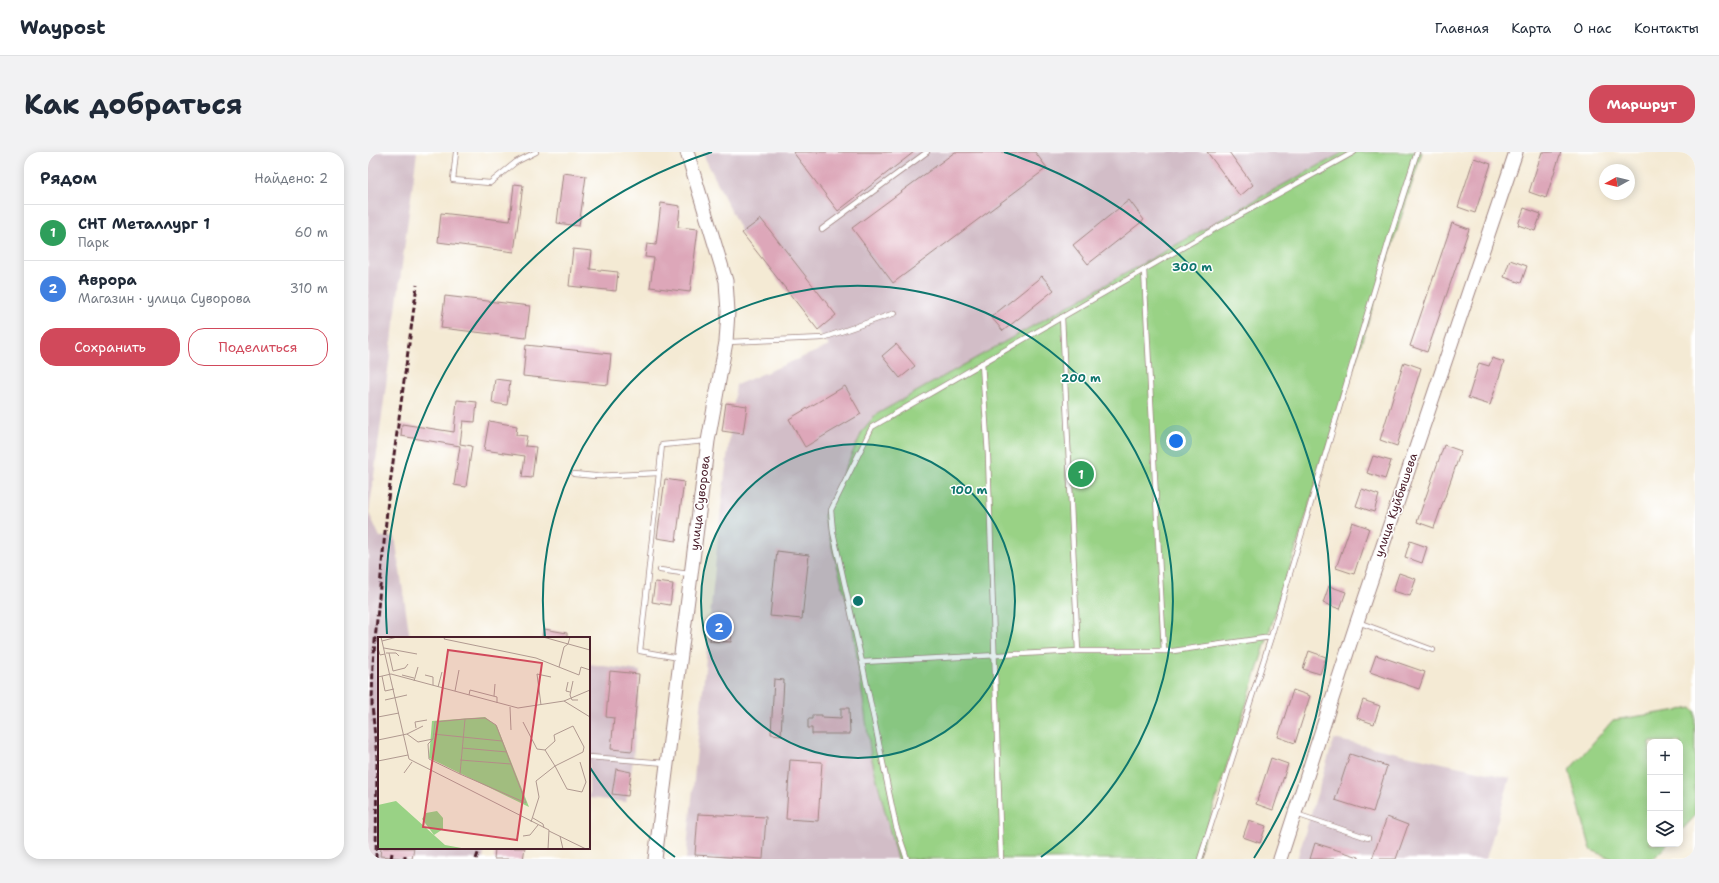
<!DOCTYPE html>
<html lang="ru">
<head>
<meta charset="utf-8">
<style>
	body { margin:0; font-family:"Shantell Sans",sans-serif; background:#f2f2f3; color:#1f2937 }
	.controls { position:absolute; right:12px; bottom:12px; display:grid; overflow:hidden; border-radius:8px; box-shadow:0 2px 10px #0003 }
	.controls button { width:36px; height:36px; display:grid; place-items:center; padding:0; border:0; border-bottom:1px solid #e0e1e3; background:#fff; color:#1f2937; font:20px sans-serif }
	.compass { position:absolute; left:1231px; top:12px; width:36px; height:36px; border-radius:50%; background:#fff; box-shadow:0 2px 10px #0003; rotate:262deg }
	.you { position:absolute; left:808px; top:289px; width:14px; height:14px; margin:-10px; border:3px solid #fff; border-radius:50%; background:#1a73e8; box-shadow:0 0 0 6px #1a73e833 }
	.badge { display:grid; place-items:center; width:26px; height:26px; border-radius:50%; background:#d1495b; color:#fff; font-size:13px; font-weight:700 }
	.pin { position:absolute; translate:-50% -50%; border:2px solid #fff; box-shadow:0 1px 4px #0006 }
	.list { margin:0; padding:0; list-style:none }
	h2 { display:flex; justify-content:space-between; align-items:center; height:52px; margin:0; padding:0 16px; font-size:17px }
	h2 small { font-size:13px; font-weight:400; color:#747a83 }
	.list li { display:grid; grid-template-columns:26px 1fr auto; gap:12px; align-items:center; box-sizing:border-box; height:56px; padding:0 16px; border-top:1px solid #e0e1e3 }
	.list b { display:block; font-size:15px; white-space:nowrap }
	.list p { margin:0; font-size:13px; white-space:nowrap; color:#747a83 }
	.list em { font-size:13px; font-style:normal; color:#747a83 }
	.actions { display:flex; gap:8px; padding:12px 16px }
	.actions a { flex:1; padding:9px 0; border:1px solid #d1495b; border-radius:16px; text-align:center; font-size:14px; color:#d1495b }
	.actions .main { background:#d1495b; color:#fff }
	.icon { flex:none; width:22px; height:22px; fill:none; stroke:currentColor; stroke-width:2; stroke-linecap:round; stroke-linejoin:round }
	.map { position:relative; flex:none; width:1327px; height:707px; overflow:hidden; border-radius:16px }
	header { display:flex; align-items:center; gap:24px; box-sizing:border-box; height:56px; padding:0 20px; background:#fff; border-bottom:1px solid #e0e1e3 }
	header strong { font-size:19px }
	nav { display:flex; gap:22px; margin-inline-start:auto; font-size:14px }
	.intro { display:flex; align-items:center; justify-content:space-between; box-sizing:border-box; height:96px; padding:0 24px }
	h1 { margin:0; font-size:28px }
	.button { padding:10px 18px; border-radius:16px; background:#d1495b; color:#fff; font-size:14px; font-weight:700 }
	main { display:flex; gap:24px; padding:0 24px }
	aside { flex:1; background:#fff; border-radius:16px; box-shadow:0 2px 10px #0003 }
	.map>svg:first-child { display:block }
	.industrial { fill:#d2bdc7 }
	.green { fill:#99d285; stroke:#727858 }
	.building { fill:#dda7b9 }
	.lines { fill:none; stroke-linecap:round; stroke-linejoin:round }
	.lane-casing { stroke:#9f8480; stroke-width:6 }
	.secondary-casing { stroke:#9f8480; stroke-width:15 }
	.lane { stroke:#fff; stroke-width:4.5 }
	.secondary { stroke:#fff; stroke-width:13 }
	.rail { stroke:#4a1f2b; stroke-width:3; stroke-dasharray:6 3; stroke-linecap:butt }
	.ring { fill:none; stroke:#0f766e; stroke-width:2 }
	.labels { text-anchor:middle; stroke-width:3; stroke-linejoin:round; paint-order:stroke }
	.street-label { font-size:12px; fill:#4a1f2b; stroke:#fff }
	.inset-road { fill:none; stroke:#b09990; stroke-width:1 }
	.view { fill:#d1495b; fill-opacity:0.15; stroke:#d1495b; stroke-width:2 }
	.inset-edge { fill:none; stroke:#4a1f2b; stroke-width:2 }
	.centre { fill:#0f766e; stroke:#fff; stroke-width:2 }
	.ring-label { font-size:12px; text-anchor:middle; font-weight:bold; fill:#0f766e; stroke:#fff; stroke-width:3; stroke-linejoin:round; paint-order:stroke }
</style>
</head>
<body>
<header>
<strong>Waypost</strong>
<nav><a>Главная</a><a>Карта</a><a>О нас</a><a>Контакты</a></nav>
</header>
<div class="intro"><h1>Как добраться</h1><a class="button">Маршрут</a></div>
<main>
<aside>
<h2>Рядом<small>Найдено: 2</small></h2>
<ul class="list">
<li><span class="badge" style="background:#2e9e5b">1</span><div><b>СНТ Металлург 1</b><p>Парк</p></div><em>60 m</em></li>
<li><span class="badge" style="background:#3f7fe0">2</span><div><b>Аврора</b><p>Магазин · улица Суворова</p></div><em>310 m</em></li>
</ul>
<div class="actions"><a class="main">Сохранить</a><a>Поделиться</a></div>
</aside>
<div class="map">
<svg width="1327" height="707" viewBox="0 0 1327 707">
	<rect width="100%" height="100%" fill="#fff"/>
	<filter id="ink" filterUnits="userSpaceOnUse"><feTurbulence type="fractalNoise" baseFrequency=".025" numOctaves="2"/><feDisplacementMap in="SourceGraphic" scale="8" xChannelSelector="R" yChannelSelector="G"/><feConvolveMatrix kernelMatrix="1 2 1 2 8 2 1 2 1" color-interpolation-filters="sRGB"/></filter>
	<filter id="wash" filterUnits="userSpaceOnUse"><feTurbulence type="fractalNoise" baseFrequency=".012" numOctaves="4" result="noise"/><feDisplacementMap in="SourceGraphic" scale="16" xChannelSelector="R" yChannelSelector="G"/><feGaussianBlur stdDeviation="0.9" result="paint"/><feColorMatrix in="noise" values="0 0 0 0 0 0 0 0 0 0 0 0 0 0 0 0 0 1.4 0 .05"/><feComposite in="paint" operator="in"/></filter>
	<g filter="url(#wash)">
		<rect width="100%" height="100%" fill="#f4ead4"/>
		<g class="industrial">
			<path d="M 0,0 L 49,0 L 1,361 L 12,385 L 27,385 L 42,486 L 11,486 L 11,696 L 117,696 L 115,707 L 0,707 Z"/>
			<path d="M 334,0 L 976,0 L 900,41 L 593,215 L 484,469 L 503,604 L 529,707 L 318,707 L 353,355 L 368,233 L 461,194 L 374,81 Z"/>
			<path d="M 221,512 L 272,519 L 265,608 L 258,650 L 221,646 Z"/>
			<path d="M 966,587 L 1142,626 L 1118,707 L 929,707 Z"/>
		</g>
		<g class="green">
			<path d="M 976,0 L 1054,0 L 829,707 L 529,707 L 503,604 L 484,469 L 456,364 L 494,280 L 509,262 L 900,41 Z"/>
			<path d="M 1324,556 L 1327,559 L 1327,664 L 1312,680 L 1312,590 L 1282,590 L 1282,692 L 1300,692 L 1285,707 L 1245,707 L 1223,698 L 1201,618 L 1245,568 Z"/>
		</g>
		<g id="blocks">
			<g class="building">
				<path d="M 425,0 L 546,0 L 470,59 Z"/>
				<path d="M 587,0 L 667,0 L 679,16 L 525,131 L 484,76 Z"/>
				<path d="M 839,0 L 861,0 L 885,33 L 872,44 Z"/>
				<path d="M 1174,0 L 1193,0 L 1178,46 L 1161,40 Z"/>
				<path d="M 1106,6 L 1123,12 L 1107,61 L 1090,55 Z"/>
				<path d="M 195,21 L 218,24 L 211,74 L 189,71 Z"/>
				<path d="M 146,32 L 155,33 L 146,100 L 70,90 L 73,61 L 142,69 Z"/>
				<path d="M 761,48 L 776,68 L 720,112 L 705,93 Z"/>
				<path d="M 293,51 L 312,54 L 310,75 L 330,77 L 322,140 L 282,135 L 286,106 L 277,105 L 279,92 L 288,93 Z"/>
				<path d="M 1156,56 L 1173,62 L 1167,79 L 1150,73 Z"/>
				<path d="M 393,67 L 468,163 L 450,178 L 374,81 Z"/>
				<path d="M 1084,71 L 1101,77 L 1059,200 L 1042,194 Z"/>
				<path d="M 205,97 L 224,99 L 222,117 L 250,120 L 248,139 L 201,134 Z"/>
				<path d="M 1142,108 L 1159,114 L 1153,131 L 1136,125 Z"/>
				<path d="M 674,124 L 686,138 L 635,179 L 623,165 Z"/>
				<path d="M 77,144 L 162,154 L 158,186 L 73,176 Z"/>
				<path d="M 528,192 L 547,214 L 532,226 L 514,204 Z"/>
				<path d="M 158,193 L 243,202 L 240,233 L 155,224 Z"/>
				<path d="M 1124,206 L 1136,210 L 1122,253 L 1100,246 L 1111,211 L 1121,214 Z"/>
				<path d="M 1036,210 L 1053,216 L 1029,294 L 1012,288 Z"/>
				<path d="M 127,227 L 142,229 L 139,253 L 124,251 Z"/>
				<path d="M 477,234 L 493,262 L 437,295 L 421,267 Z"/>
				<path d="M 89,248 L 109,250 L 107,270 L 95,269 L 92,292 L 104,294 L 98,335 L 86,333 L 92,294 L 33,284 L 34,272 L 86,280 Z"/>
				<path d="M 358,251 L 379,254 L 375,282 L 354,279 Z"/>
				<path d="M 121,269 L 149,274 L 148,283 L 159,284 L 157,294 L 168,295 L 164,326 L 154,325 L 157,304 L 116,298 Z"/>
				<path d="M 1076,293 L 1093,299 L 1066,376 L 1049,370 Z"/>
				<path d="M 1005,304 L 1023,309 L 1017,327 L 999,321 Z"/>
				<path d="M 297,327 L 316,330 L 308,389 L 289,386 Z"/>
				<path d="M 994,337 L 1011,343 L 1006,360 L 988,354 Z"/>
				<path d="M 984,370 L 1001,376 L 986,422 L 968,416 Z"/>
				<path d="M 1042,389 L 1059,395 L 1054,411 L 1037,405 Z"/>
				<path d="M 409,399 L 441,403 L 434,467 L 402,464 Z"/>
				<path d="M 1031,421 L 1048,427 L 1042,444 L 1025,439 Z"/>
				<path d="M 287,430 L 305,432 L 302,453 L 284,450 Z"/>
				<path d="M 961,434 L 978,440 L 972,457 L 955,451 Z"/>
				<path d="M 344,469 L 364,470 L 363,490 L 342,489 Z"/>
				<path d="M 176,477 L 199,481 L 199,486 L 174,486 Z"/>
				<path d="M 941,499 L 958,505 L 952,522 L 935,517 Z"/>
				<path d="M 1008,503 L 1057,520 L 1051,537 L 1002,520 Z"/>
				<path d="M 242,519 L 271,522 L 264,599 L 243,597 L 246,566 L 238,565 Z"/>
				<path d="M 406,527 L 416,528 L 413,583 L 403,582 Z"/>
				<path d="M 925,538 L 942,544 L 927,591 L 910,585 Z"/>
				<path d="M 995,548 L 1012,554 L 1006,572 L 989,566 Z"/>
				<path d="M 473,556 L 481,556 L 482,582 L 444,582 L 444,576 L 440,576 L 440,567 L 444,567 L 444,563 L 454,563 L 454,565 L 473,566 Z"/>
				<path d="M 982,602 L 1019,614 L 1005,660 L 967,648 Z"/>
				<path d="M 903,606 L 920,612 L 905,658 L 888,652 Z"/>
				<path d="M 422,608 L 454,610 L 450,669 L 418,667 Z"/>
				<path d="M 248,617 L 263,620 L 260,644 L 244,642 Z"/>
				<path d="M 330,662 L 398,665 L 395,707 L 327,703 Z"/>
				<path d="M 1019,665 L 1040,673 L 1028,707 L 1004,707 Z"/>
				<path d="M 881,668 L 898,674 L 892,691 L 875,685 Z"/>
				<path d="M 947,691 L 991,705 L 991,707 L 942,707 Z"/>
				<path d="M 13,696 L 46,696 L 44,707 L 12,704 Z"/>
				<path d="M 127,696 L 157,696 L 155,707 L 126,707 Z"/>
			</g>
		</g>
	</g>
	<g filter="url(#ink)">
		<use href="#blocks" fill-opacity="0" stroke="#9f8480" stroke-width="1"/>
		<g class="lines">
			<defs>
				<g id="lane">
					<path d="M 88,0 L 85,28 L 122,31 L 148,10 L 168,0"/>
					<path d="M 454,77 L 559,0"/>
					<path d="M 776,118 L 796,499"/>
					<path d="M 694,165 L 710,499"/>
					<path d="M 360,190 L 455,186 L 527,161"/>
					<path d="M 614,211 L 620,303 L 633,707"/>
					<path d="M 206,322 L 227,324 L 291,321"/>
					<path d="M 292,418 L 321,422"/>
					<path d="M 990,470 L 1065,498"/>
					<path d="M 903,485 L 1022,85 L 1049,0"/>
					<path d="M 311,506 L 272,499 L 294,293 L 338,289"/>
					<path d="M 494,510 L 465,380 L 463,358 L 504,275 L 850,75 L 986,0"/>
					<path d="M 221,605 L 298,611"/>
					<path d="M 928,662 L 1000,686"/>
					<path d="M 539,707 L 528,674 L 494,510 L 710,499 L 805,499 L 903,485 L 832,707"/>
				</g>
				<g id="secondary">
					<path d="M 287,707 L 340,289 L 358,190 L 360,160 L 358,129 L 319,0"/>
					<path d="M 912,707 L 989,470 L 1148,0"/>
				</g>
			</defs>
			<use href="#lane" class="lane-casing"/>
			<use href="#secondary" class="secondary-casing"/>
			<use href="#lane" class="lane"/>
			<use href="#secondary" class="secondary"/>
			<g class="rail">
				<path d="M 8,707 L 9,605 L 4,553 L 5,511 L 20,347 L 49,133"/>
				<path d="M 23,707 L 24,701"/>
				<path d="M 37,707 L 37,703"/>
				<path d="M 108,707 L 112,696"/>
			</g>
		</g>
	</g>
	<circle cx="490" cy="449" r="157" fill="#0f766e" fill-opacity=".12"/>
	<g class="ring">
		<circle cx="490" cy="449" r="157"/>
		<path d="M307 705A315 315 0 0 1 221 614M177 485A315 315 0 1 1 673 705"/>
		<path d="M19 482A472 472 0 0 1 344 0M636 0A472 472 0 0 1 886 706"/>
	</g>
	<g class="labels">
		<g class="street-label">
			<text transform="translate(332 351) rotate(-83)" y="4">улица Суворова</text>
			<text transform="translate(1028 353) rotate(-71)" y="4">улица Куйбышева</text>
		</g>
	</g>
	<g transform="translate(10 485)">
		<rect width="212" height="212" fill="#f4ead4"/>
		<path d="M 107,80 L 119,89 L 151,170 L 51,121 L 54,84 ZM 18,164 L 67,208 L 89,212 L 0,212 L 0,168 ZM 59,174 L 65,181 L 65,192 L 56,198 L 44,182 L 48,176 Z" fill="#99d285"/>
		<path class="inset-road" d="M 3,0 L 31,122 L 171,193 L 170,212M 67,0 L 66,2 L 158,21 L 201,38 L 203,30 L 212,33M 165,0 L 212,13M 4,4 L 19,0M 0,11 L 2,18 L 7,17M 6,11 L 39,17M 8,16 L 18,16 L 21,19M 11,16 L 15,34 L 27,31 L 30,27M 181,30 L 186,10 L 190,7 L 192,0M 24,38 L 36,41M 47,38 L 55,40 L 55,48M 4,39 L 7,54 L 16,52M 0,40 L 13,37 L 140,71 L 186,64 L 212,53M 36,44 L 40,30M 195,44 L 192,58 L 194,63 L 200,63M 190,45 L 188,54 L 192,55M 60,50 L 64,35M 77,54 L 81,33M 91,58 L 92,53 L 119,60 L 119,66M 116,59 L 117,47M 7,63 L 29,58M 186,64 L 212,80M 163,68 L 159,37 L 173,40M 132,70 L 133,93M 0,80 L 21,76M 145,85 L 159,112 L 167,113 L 177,129 L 205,115 L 206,110 L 195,89 L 176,98 L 177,104 L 167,113M 38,91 L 37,85 L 49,83M 29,97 L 40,105 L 55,102 L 57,85 L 87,82 L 82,137 L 51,122 L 50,107 L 55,102M 55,97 L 124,104M 0,103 L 29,97 L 45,89M 84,111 L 129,115M 82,123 L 133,127M 0,124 L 30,118M 26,136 L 34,125M 82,137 L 148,166 L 118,88 L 107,81 L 87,82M 155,181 L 165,187 L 166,191M 153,185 L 161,160 L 158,144 L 177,129 L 189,152 L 204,155 L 208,145 L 202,125M 171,194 L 208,212M 145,199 L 152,198 L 160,188M 182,199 L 185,212"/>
		<path class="view" d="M 70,13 L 164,26 L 139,203 L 45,190 Z"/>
		<rect width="212" height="212" class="inset-edge"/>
	</g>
	<circle cx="490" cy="449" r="6" class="centre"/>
	<g class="ring-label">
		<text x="824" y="119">300 m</text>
		<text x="713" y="230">200 m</text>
		<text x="601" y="342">100 m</text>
	</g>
</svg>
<div class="controls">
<button>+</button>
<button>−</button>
<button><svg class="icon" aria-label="layers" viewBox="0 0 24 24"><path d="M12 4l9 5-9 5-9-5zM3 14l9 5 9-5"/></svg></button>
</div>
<svg class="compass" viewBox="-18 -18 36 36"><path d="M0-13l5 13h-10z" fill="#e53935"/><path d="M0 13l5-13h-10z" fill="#747a83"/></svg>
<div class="you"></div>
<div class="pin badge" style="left:713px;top:322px;background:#2e9e5b">1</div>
<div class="pin badge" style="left:351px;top:475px;background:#3f7fe0">2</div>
</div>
</main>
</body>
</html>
